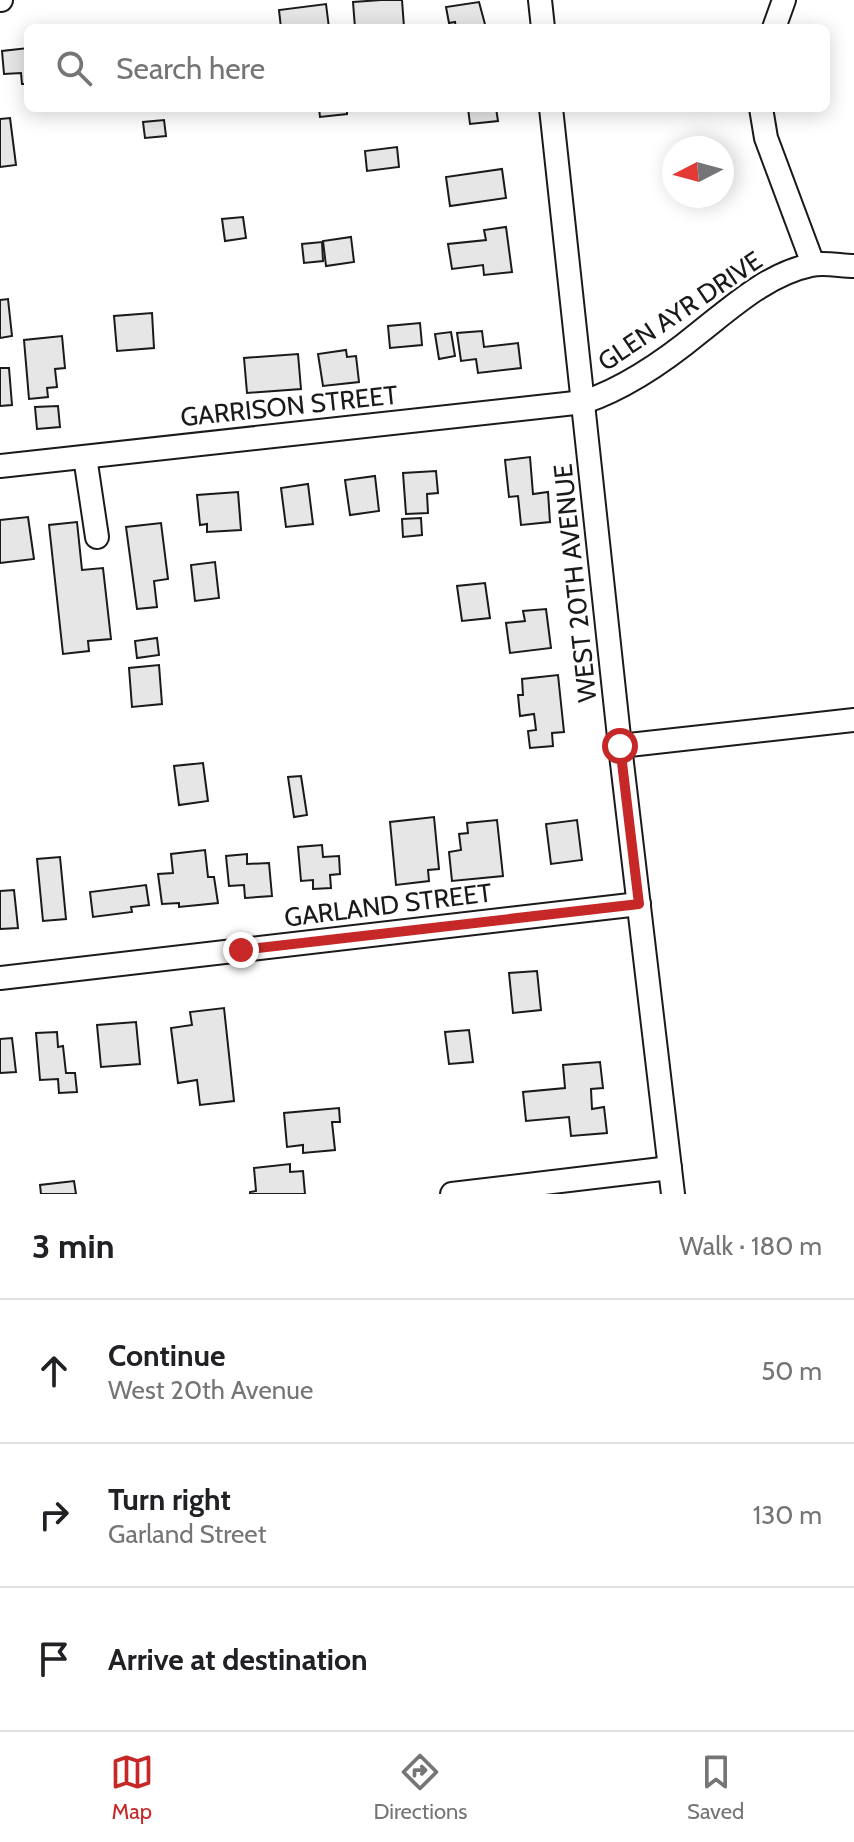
<!DOCTYPE html>
<html lang="en">
<head>
<meta charset="utf-8">
<style>
	body { margin:0; font-family:Cabin,sans-serif; background:#f6f6f6; color:#202124 }
	.compass { position:absolute; left:662px; top:136px; width:72px; height:72px; border-radius:50%; background:#fff; box-shadow:0 4px 20px #0003; rotate:264deg }
	.stop { position:absolute; width:24px; height:24px; margin:-18px; border:6px solid #c62828; border-radius:50%; background:#fff }
	.stop.end { background:#c62828; border-color:#fff; box-shadow:0 2px 8px #0008 }
	.list { margin:0; padding:0; list-style:none }
	h2 { display:flex; justify-content:space-between; align-items:center; height:104px; margin:0; padding:0 32px; font-size:34px }
	h2 small { font-size:26px; font-weight:400; color:#757577 }
	.list li { display:grid; grid-template-columns:52px 1fr auto; gap:24px; align-items:center; box-sizing:border-box; height:144px; padding:0 32px; border-top:2px solid #e0e0e0 }
	.list b { display:block; font-size:30px; white-space:nowrap }
	.list p { margin:0; font-size:26px; white-space:nowrap; color:#757577 }
	.list em { font-size:26px; font-style:normal; color:#757577 }
	.icon { flex:none; width:44px; height:44px; fill:none; stroke:currentColor; stroke-width:2; stroke-linecap:round; stroke-linejoin:round }
	.map { position:relative; flex:none; width:854px; height:1194px; overflow:hidden }
	.search { position:absolute; background:#fff; box-shadow:0 4px 20px #0003; left:24px; right:24px; top:24px; height:88px; display:flex; align-items:center; gap:20px; box-sizing:border-box; padding:0 28px; border-radius:12px; color:#757577; font-size:30px }
	.sheet { height:536px; background:#fff }
	nav { display:flex; justify-content:space-around; align-items:center; box-sizing:border-box; height:112px; border-top:2px solid #e0e0e0; background:#fff; font-size:22px; color:#757577 }
	nav a { display:grid; justify-items:center; gap:4px }
	nav .on { color:#c62828 }
	.map>svg:first-child { display:block }
	.building { fill:#e6e6e6; stroke:#1a1a1a; stroke-width:2 }
	.lines { fill:none; stroke-linecap:round; stroke-linejoin:round }
	.minor-casing { stroke:#1a1a1a; stroke-width:26 }
	.minor { stroke:#fff; stroke-width:22 }
	.route { stroke:#c62828; stroke-width:10 }
	.labels { text-anchor:middle; stroke-width:6; stroke-linejoin:round; paint-order:stroke }
	.street-label { font-size:26px; fill:#1a1a1a; stroke:#fff }
</style>
</head>
<body>
<div class="map">
<svg width="854" height="1194" viewBox="0 0 854 1194">
	<rect width="100%" height="100%" fill="#fff"/>
	<g class="building">
		<path d="M 381,0 L 402,0 L 404,27 L 355,28 L 353,2 Z"/>
		<path d="M 479,2 L 486,28 L 456,28 L 455,22 L 449,23 L 446,7 Z"/>
		<path d="M 326,4 L 329,28 L 281,28 L 279,10 Z"/>
		<path d="M 28,48 L 28,84 L 22,84 L 21,73 L 4,74 L 2,51 Z"/>
		<path d="M 319,108 L 347,108 L 347,114 L 320,117 Z"/>
		<path d="M 468,108 L 496,108 L 498,121 L 470,124 Z"/>
		<path d="M 10,118 L 16,165 L 0,167 L 0,119 Z"/>
		<path d="M 164,120 L 166,136 L 145,138 L 143,122 Z"/>
		<path d="M 397,147 L 399,167 L 367,171 L 365,151 Z"/>
		<path d="M 502,169 L 506,198 L 450,206 L 446,177 Z"/>
		<path d="M 243,217 L 246,238 L 225,241 L 222,219 Z"/>
		<path d="M 506,227 L 512,272 L 484,275 L 483,265 L 452,269 L 448,244 L 486,240 L 484,230 Z"/>
		<path d="M 351,237 L 354,262 L 326,266 L 323,241 Z"/>
		<path d="M 322,242 L 323,261 L 304,263 L 302,244 Z"/>
		<path d="M 8,299 L 12,336 L 0,338 L 0,300 Z"/>
		<path d="M 152,313 L 154,348 L 117,351 L 114,316 Z"/>
		<path d="M 420,323 L 422,345 L 390,348 L 388,326 Z"/>
		<path d="M 482,331 L 484,347 L 518,343 L 521,368 L 478,373 L 476,359 L 461,361 L 457,333 Z"/>
		<path d="M 451,332 L 455,356 L 439,359 L 435,334 Z"/>
		<path d="M 62,336 L 65,368 L 55,369 L 57,387 L 47,388 L 48,397 L 29,399 L 24,340 Z"/>
		<path d="M 346,350 L 347,357 L 356,356 L 359,382 L 323,386 L 318,354 Z"/>
		<path d="M 298,354 L 301,389 L 247,393 L 244,358 Z"/>
		<path d="M 0,368 L 9,368 L 12,405 L 0,406 Z"/>
		<path d="M 58,406 L 60,427 L 37,429 L 35,407 Z"/>
		<path d="M 530,457 L 533,494 L 548,492 L 550,522 L 521,525 L 518,496 L 509,497 L 505,460 Z"/>
		<path d="M 436,471 L 438,493 L 427,494 L 428,513 L 406,514 L 403,473 Z"/>
		<path d="M 375,476 L 379,511 L 350,515 L 345,480 Z"/>
		<path d="M 308,484 L 313,524 L 286,527 L 281,488 Z"/>
		<path d="M 238,492 L 241,530 L 207,532 L 207,524 L 200,525 L 197,495 Z"/>
		<path d="M 28,517 L 34,559 L 0,563 L 0,520 Z"/>
		<path d="M 421,518 L 422,535 L 403,537 L 402,519 Z"/>
		<path d="M 77,522 L 82,570 L 103,568 L 111,639 L 88,641 L 89,651 L 63,654 L 49,525 Z"/>
		<path d="M 161,523 L 168,579 L 154,581 L 157,607 L 137,609 L 126,527 Z"/>
		<path d="M 215,562 L 219,598 L 195,601 L 191,565 Z"/>
		<path d="M 485,583 L 490,618 L 462,621 L 457,586 Z"/>
		<path d="M 546,609 L 551,648 L 510,653 L 506,623 L 525,621 L 523,611 Z"/>
		<path d="M 157,638 L 159,655 L 137,658 L 135,641 Z"/>
		<path d="M 159,665 L 162,704 L 132,707 L 129,668 Z"/>
		<path d="M 558,675 L 564,732 L 552,733 L 553,746 L 530,748 L 528,731 L 536,730 L 534,714 L 520,716 L 518,695 L 523,695 L 522,679 Z"/>
		<path d="M 203,763 L 208,801 L 179,805 L 174,766 Z"/>
		<path d="M 301,776 L 307,815 L 294,817 L 288,777 Z"/>
		<path d="M 434,817 L 439,869 L 428,870 L 429,881 L 396,885 L 390,822 Z"/>
		<path d="M 497,820 L 503,876 L 452,881 L 449,852 L 461,850 L 459,834 L 468,833 L 467,823 Z"/>
		<path d="M 577,820 L 582,860 L 551,864 L 546,824 Z"/>
		<path d="M 322,845 L 323,857 L 339,856 L 340,874 L 330,875 L 331,888 L 313,889 L 313,880 L 301,881 L 298,847 Z"/>
		<path d="M 205,850 L 208,877 L 214,877 L 218,903 L 179,907 L 179,903 L 162,904 L 158,874 L 173,873 L 171,854 Z"/>
		<path d="M 247,854 L 247,864 L 269,863 L 272,896 L 245,898 L 244,885 L 229,886 L 226,856 Z"/>
		<path d="M 60,857 L 66,919 L 43,921 L 37,859 Z"/>
		<path d="M 146,885 L 149,905 L 131,907 L 132,912 L 93,917 L 90,892 Z"/>
		<path d="M 14,890 L 18,928 L 0,929 L 0,891 Z"/>
		<path d="M 537,971 L 541,1010 L 513,1013 L 509,973 Z"/>
		<path d="M 224,1008 L 234,1101 L 200,1105 L 197,1080 L 178,1083 L 171,1028 L 192,1025 L 190,1012 Z"/>
		<path d="M 136,1022 L 140,1064 L 101,1067 L 97,1025 Z"/>
		<path d="M 469,1030 L 473,1062 L 449,1064 L 445,1032 Z"/>
		<path d="M 57,1032 L 58,1047 L 63,1046 L 66,1073 L 75,1073 L 77,1092 L 59,1093 L 58,1079 L 40,1080 L 36,1033 Z"/>
		<path d="M 12,1038 L 16,1072 L 0,1073 L 0,1039 Z"/>
		<path d="M 600,1062 L 603,1088 L 591,1089 L 592,1109 L 604,1107 L 607,1133 L 571,1136 L 569,1117 L 526,1121 L 523,1092 L 565,1088 L 563,1065 Z"/>
		<path d="M 339,1108 L 340,1122 L 332,1122 L 335,1150 L 303,1153 L 303,1145 L 287,1147 L 284,1113 Z"/>
		<path d="M 290,1164 L 290,1172 L 303,1171 L 305,1194 L 250,1194 L 250,1192 L 256,1191 L 254,1168 Z"/>
		<path d="M 74,1181 L 76,1194 L 41,1194 L 40,1185 Z"/>
	</g>
	<g class="lines">
		<defs>
			<g id="minor">
				<path d="M 0,0 L 1,0"/>
				<path d="M 540,0 L 543,28"/>
				<path d="M 774,28 L 784,0"/>
				<path d="M 551,108 L 620,746 L 673,1194"/>
				<path d="M 761,108 L 766,138 L 813,264"/>
				<path d="M 85,457 L 97,537"/>
				<path d="M 0,466 L 584,402 C 626,388 666,360 700,332 C 733,306 768,274 811,265 C 824,262 841,266 854,266"/>
				<path d="M 620,746 L 854,720"/>
				<path d="M 0,978 L 639,904"/>
				<path d="M 452,1194 L 670,1168"/>
			</g>
		</defs>
		<use href="#minor" class="minor-casing"/>
		<use href="#minor" class="minor"/>
	</g>
	<g class="lines">
		<path class="route" d="M 241,950 L 639,904 L 620,746"/>
	</g>
	<g class="labels">
		<g class="street-label">
			<text transform="translate(680 311) rotate(-34)" y="9">GLEN AYR DRIVE</text>
			<text transform="translate(289 406) rotate(-6)" y="9">GARRISON STREET</text>
			<text transform="translate(575 583) rotate(-96)" y="9">WEST 20TH AVENUE</text>
			<text transform="translate(388 905) rotate(-7)" y="9">GARLAND STREET</text>
		</g>
	</g>
</svg>
<svg class="compass" viewBox="-18 -18 36 36"><path d="M0-13l5 13h-10z" fill="#e53935"/><path d="M0 13l5-13h-10z" fill="#757577"/></svg>
<div class="stop" style="left:620px;top:746px"></div>
<div class="stop end" style="left:241px;top:950px"></div>
<div class="search"><svg class="icon" aria-label="search" viewBox="0 0 24 24"><circle cx="10" cy="10" r="6"/><path d="M15 15l6 6"/></svg>Search here</div>
</div>
<section class="sheet">
<h2>3 min<small>Walk · 180 m</small></h2>
<ul class="list">
<li><svg class="icon" aria-label="ahead" viewBox="0 0 24 24"><path d="M12 20V5M6 11l6-6 6 6"/></svg><div><b>Continue</b><p>West 20th Avenue</p></div><em>50 m</em></li>
<li><svg class="icon" aria-label="right" viewBox="0 0 24 24"><path d="M7 20v-9h11M14 6l5 5-5 5"/></svg><div><b>Turn right</b><p>Garland Street</p></div><em>130 m</em></li>
<li><svg class="icon" aria-label="arrive" viewBox="0 0 24 24"><path d="M6 21V4h12l-3 4 3 4H6"/></svg><div><b>Arrive at destination</b></div></li>
</ul>
</section>
<nav>
<a class="on"><svg class="icon" aria-label="map" viewBox="0 0 24 24"><path d="M3 6l6-2 6 2 6-2v14l-6 2-6-2-6 2zM9 4v14M15 6v14"/></svg>Map</a>
<a><svg class="icon" aria-label="directions" viewBox="0 0 24 24"><path d="M12 3l9 9-9 9-9-9zM9 14v-3h6M13 9l2 2-2 2"/></svg>Directions</a>
<a><svg class="icon" aria-label="saved" viewBox="0 0 24 24"><path d="M7 4h10v16l-5-4-5 4z"/></svg>Saved</a>
</nav>
</body>
</html>
